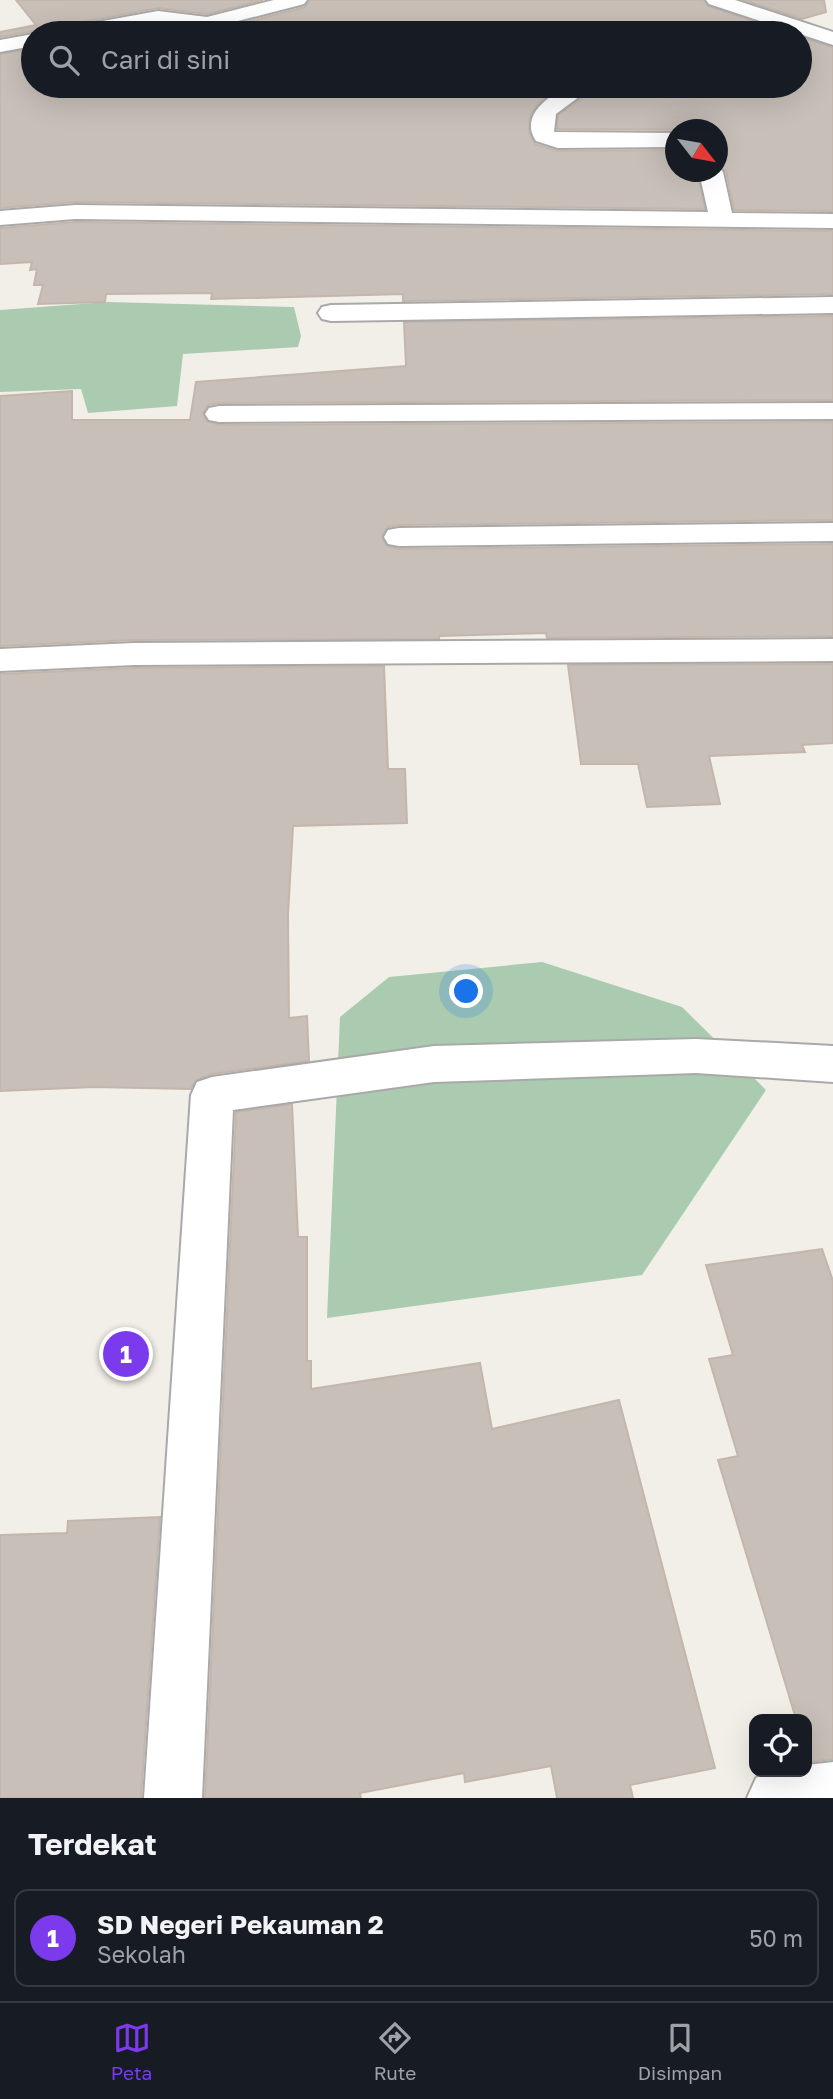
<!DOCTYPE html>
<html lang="id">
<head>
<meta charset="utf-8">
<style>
	body { margin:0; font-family:"Golos Text",sans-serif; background:#20242c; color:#f1f3f6 }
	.controls { position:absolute; right:21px; bottom:21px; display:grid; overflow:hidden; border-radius:14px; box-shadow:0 7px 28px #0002 }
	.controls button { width:63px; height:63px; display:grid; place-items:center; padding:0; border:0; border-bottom:2px solid #363941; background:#171b24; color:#f1f3f6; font:35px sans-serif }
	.compass { position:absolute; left:665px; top:119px; width:63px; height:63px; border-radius:50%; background:#171b24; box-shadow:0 7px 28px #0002; rotate:121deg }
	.you { position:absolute; left:467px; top:992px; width:24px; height:24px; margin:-18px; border:5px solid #fff; border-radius:50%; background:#1a73e8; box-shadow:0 0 0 10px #1a73e833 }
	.badge { display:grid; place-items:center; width:46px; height:46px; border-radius:50%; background:#7c3aed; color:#fff; font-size:23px; font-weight:700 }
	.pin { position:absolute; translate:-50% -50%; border:4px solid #fff; box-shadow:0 2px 7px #0006 }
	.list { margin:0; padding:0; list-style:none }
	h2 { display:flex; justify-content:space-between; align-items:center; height:91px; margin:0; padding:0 28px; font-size:30px }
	h2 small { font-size:23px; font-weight:400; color:#9ea1a6 }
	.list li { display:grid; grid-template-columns:46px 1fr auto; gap:21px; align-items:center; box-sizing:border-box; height:98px; margin:0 14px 14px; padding:0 14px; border:2px solid #363941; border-radius:14px }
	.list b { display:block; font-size:26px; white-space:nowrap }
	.list p { margin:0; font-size:23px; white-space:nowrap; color:#9ea1a6 }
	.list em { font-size:23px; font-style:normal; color:#9ea1a6 }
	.icon { flex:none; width:38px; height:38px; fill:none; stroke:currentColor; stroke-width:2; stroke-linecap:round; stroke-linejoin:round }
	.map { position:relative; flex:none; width:833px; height:1798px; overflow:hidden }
	.search { position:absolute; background:#171b24; box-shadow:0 7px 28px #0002; left:21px; right:21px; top:21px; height:77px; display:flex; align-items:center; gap:18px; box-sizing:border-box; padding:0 24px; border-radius:38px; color:#9ea1a6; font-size:26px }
	.sheet { height:203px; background:#171b24 }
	nav { display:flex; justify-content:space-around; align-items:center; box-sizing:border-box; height:98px; border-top:2px solid #363941; background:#171b24; font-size:19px; color:#9ea1a6 }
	nav a { display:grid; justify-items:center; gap:4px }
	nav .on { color:#7c3aed }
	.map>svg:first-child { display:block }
	.cemetery { fill:#aacbaf }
	.building { fill:#c7bfb8; stroke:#c4b6ab; stroke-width:2 }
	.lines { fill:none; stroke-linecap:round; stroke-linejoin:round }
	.minor-casing { stroke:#a9a9a9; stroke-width:4 }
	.minor { fill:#fff; fill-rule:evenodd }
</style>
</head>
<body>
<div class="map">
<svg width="833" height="1798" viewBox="0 0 833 1798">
	<rect width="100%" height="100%" fill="#f2efe9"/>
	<g class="cemetery">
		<path d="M 108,302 L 294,307 L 301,336 L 298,347 L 183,354 L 177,406 L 88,413 L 81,389 L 0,392 L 0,310 Z"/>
		<path d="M 542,962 L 682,1007 L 766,1090 L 642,1275 L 327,1318 L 340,1017 L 389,977 Z"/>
	</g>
	<g class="building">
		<path d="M 16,0 L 263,0 L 207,14 L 158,8 L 70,24 L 58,33 L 33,31 L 0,37 L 0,32 L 36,25 Z"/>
		<path d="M 310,0 L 703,0 L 708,6 L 789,33 L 116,33 L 158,26 L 208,32 L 305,7 Z"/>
		<path d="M 743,0 L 824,0 L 826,12 L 802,19 Z"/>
		<path d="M 800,37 L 833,47 L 833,211 L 734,210 L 726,171 L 718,165 L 718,130 L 557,129 L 558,115 L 593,90 L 592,86 L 800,86 Z"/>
		<path d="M 33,49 L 33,86 L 563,86 L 543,99 L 531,113 L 529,132 L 535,144 L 558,151 L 676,150 L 676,172 L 697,172 L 705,209 L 75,202 L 0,208 L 0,54 Z"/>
		<path d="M 75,222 L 833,231 L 833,294 L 403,301 L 403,294 L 211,299 L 212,293 L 106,294 L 105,302 L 38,304 L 43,285 L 34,285 L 37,269 L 30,270 L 32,262 L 0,264 L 0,228 Z"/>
		<path d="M 833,316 L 833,400 L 219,403 L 208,405 L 203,413 L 207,421 L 219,425 L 833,422 L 833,520 L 399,525 L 388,527 L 382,536 L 386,545 L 399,549 L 833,544 L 833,636 L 547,638 L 546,633 L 439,636 L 439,639 L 134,640 L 0,646 L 0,396 L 72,391 L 72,420 L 190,420 L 196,382 L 406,366 L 404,322 Z"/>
		<path d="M 833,664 L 833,743 L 802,745 L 805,752 L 709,756 L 720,804 L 647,807 L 638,764 L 581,764 L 568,665 Z"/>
		<path d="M 384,666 L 388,769 L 405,769 L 407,823 L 293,826 L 288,915 L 289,1018 L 307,1016 L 309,1061 L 212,1074 L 196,1080 L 191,1089 L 94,1087 L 0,1091 L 0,674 L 134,668 Z"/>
		<path d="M 292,1104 L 298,1237 L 307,1237 L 307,1361 L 311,1361 L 311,1389 L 480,1363 L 492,1429 L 619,1400 L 715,1768 L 630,1785 L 633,1798 L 557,1798 L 551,1766 L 465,1782 L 464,1773 L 360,1793 L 361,1798 L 205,1798 L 236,1112 Z"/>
		<path d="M 822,1249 L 833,1281 L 833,1759 L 809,1762 L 807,1719 L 796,1719 L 718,1460 L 738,1456 L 709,1359 L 733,1355 L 706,1265 Z"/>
		<path d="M 160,1517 L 141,1798 L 0,1798 L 0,1535 L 67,1533 L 68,1521 Z"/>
	</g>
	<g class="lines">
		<defs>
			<g id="minor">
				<path d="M 274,0 L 307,0 L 304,4 L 207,29 L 158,23 L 102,33 L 60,33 L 70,27 L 158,11 L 207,17 Z"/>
				<path d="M 706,0 L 735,0 L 833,32 L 833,45 L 709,4 Z"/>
				<path d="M 33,34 L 33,46 L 0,52 L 0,40 Z"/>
				<path d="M 568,86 L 591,88 L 556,114 L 554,132 L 676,133 L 676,147 L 558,148 L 536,141 C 519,115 549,96 568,86 Z"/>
				<path d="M 718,167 L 723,172 L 732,213 L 833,214 L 833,228 L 75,219 L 0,225 L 0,211 L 75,205 L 708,212 L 699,172 L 718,172 Z"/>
				<path d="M 833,297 L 833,313 L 331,321 L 322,319 L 318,313 L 322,307 L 331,305 Z"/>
				<path d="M 833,403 L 833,419 L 219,422 L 209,420 L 205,414 L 209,408 L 219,406 Z"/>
				<path d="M 833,523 L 833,541 L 399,546 L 388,544 L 384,537 L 388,530 L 399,528 Z"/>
				<path d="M 833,639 L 833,661 L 134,665 L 0,671 L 0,649 L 134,643 Z"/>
				<path d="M 696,1039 L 833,1046 L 833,1082 L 696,1073 L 434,1082 L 233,1110 L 202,1798 L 144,1798 L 191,1095 L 197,1082 L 212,1077 L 434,1046 Z"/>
				<path d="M 833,1762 L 833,1798 L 747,1798 L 756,1778 L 770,1772 L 807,1772 L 807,1765 Z"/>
			</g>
		</defs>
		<use href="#minor" class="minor-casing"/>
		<use href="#minor" class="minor"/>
	</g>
</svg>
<div class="controls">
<button><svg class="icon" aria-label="locate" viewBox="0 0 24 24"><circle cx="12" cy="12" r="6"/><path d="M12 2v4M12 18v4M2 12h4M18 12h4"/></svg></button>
</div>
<svg class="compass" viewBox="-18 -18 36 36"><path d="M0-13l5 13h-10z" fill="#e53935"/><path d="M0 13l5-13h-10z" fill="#9ea1a6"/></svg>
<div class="you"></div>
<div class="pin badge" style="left:126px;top:1354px">1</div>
<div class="search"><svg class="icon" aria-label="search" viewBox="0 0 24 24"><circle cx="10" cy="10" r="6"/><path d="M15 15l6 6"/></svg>Cari di sini</div>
</div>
<section class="sheet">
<h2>Terdekat<small></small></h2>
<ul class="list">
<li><span class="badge">1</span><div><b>SD Negeri Pekauman 2</b><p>Sekolah</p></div><em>50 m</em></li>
</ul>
</section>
<nav>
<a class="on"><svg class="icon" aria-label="map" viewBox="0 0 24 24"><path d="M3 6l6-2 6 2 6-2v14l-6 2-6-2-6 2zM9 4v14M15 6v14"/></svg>Peta</a>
<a><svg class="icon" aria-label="directions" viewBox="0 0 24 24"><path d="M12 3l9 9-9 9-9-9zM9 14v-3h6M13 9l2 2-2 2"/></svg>Rute</a>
<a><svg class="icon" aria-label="saved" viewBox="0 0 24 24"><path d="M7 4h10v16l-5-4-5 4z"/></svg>Disimpan</a>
</nav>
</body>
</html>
